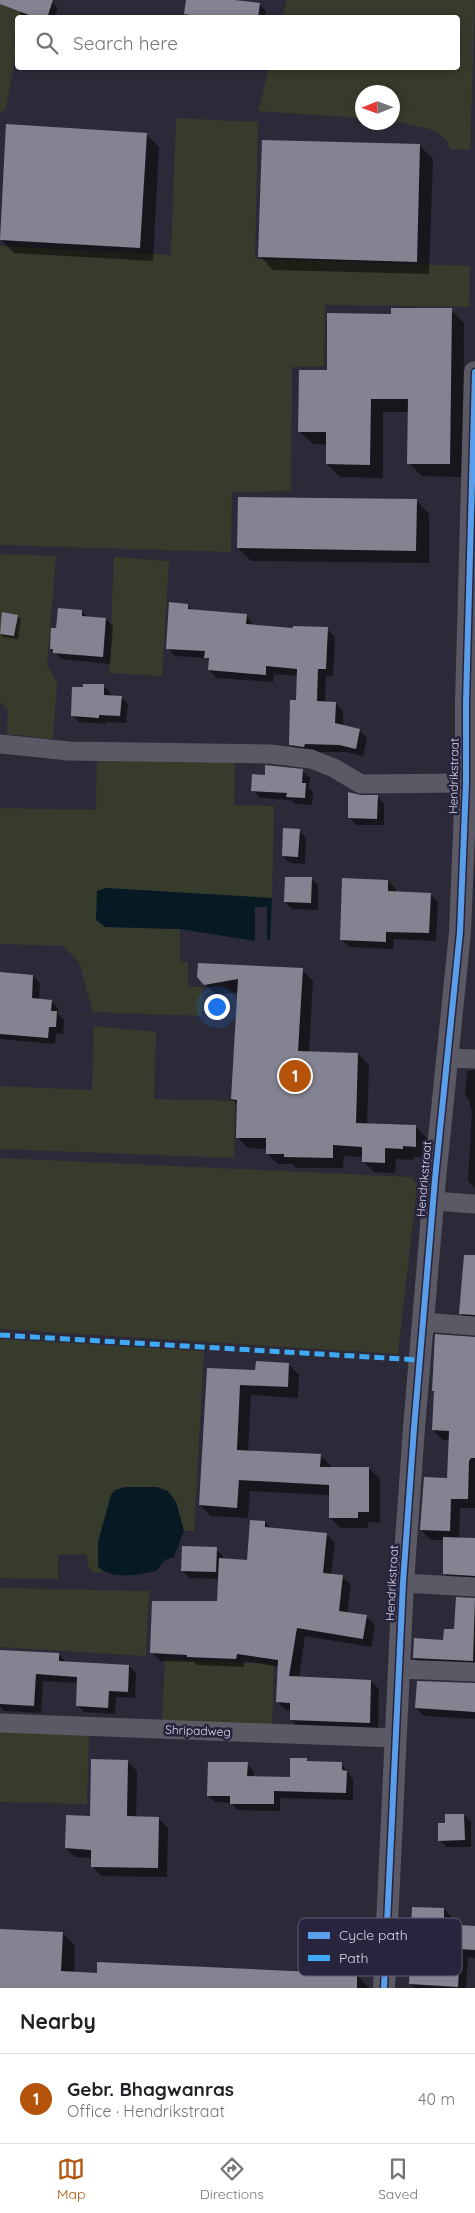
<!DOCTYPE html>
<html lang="en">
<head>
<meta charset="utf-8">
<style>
	body { margin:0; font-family:Quicksand,sans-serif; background:#f2f2f2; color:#202124 }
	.compass { position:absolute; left:355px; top:85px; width:45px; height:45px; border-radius:50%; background:#fff; box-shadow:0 2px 8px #0003; rotate:269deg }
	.you { position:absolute; left:216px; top:1006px; width:18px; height:18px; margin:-12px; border:4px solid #fff; border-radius:50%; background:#1a73e8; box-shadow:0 0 0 8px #1a73e833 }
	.badge { display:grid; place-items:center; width:32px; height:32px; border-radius:50%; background:#b45309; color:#fff; font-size:16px; font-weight:700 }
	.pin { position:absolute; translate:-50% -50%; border:2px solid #fff; box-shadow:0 1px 5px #0006 }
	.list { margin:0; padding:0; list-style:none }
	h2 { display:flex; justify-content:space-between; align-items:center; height:65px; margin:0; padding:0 20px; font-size:21px }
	h2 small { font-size:16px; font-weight:400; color:#757577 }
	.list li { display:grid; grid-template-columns:32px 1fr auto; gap:15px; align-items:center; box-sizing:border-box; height:90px; padding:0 20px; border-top:1px solid #e0e0e0 }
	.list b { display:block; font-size:19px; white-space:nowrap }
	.list p { margin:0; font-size:16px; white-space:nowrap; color:#757577 }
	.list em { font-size:16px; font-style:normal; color:#757577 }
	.icon { flex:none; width:28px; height:28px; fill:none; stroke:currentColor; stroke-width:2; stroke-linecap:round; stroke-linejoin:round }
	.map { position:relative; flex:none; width:475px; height:1988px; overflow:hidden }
	.search { position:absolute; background:#fff; box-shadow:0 2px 8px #0003; left:15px; right:15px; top:15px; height:55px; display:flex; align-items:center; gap:12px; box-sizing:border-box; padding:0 18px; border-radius:5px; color:#757577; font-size:19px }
	.sheet { height:155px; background:#fff }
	nav { display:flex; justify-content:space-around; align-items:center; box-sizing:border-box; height:70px; border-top:1px solid #e0e0e0; background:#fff; font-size:14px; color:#757577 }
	nav a { display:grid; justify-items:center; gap:2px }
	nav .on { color:#b45309 }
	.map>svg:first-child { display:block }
	.green { fill:#363b2b }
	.water { fill:#071a23 }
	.pier { fill:#2c2a38 }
	.shadow { fill:#0007 }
	.building { fill:#848391 }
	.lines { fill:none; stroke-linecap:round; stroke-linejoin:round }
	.minor { stroke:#5a5964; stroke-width:19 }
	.tertiary { stroke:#5a5964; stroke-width:22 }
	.quiet { stroke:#3fa9f5; stroke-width:5; stroke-dasharray:10 5; stroke-linecap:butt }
	.cycleway-casing { stroke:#28243e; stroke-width:9 }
	.cycleway { stroke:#5a9eea; stroke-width:6 }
	.labels { text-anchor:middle; stroke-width:5; stroke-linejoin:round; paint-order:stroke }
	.street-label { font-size:12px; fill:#dbdaeb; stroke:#28243e }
	.key { fill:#28243e; stroke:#5e5b72; stroke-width:1 }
	.key-label { font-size:14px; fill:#dbdaeb }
</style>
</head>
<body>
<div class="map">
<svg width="475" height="1988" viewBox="0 0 475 1988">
	<rect width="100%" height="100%" fill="#2c2a38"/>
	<g class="green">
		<path d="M 0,0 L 26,0 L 23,17 L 18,18 L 17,46 L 6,108 L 0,113 Z"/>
		<path d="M 287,0 L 475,0 L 470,150 L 450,149 L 446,139 L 430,129 L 393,121 L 392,92 L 362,92 L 362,118 L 258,111 L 269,68 L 458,68 L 458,18 L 282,17 Z"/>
		<path d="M 176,118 L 258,122 L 255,259 L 470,266 L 469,307 L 325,305 L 324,366 L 292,367 L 291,491 L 232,492 L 231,552 L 0,545 L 0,246 L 171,255 Z"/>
		<path d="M 0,554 L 56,556 L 47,666 L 57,682 L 53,739 L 7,734 L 8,709 L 0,702 Z"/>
		<path d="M 114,557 L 169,561 L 162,676 L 109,673 Z"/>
		<path d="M 235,747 L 234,805 L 274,806 L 272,898 L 106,888 L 105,927 L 180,929 L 180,961 L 188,962 L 188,987 L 203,987 L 202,1016 L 93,1012 L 79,962 L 63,946 L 0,944 L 0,808 L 96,810 L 97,750 Z"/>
		<path d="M 94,1026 L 156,1032 L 154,1099 L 235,1101 L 234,1158 L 0,1149 L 0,1086 L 92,1090 Z"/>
		<path d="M 0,1158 L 412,1177 L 417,1185 L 398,1354 L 0,1329 Z"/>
		<path d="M 0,1339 L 204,1351 L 194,1531 L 184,1531 L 176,1502 L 102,1531 L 98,1542 L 98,1567 L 104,1572 L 93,1573 L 88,1566 L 86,1554 L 58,1555 L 58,1579 L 0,1578 Z"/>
		<path d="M 0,1588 L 149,1591 L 146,1656 L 0,1647 Z"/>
		<path d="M 165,1659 L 274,1664 L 272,1729 L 162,1725 Z"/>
		<path d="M 0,1729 L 89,1731 L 87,1804 L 0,1802 Z"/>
	</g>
	<g class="water">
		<path d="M 106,888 L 272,898 L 270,940 L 255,941 L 180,929 L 105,927 L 96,920 L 97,891 Z"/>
		<path d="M 125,1487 L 157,1487 L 168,1491 L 176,1502 L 184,1531 L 174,1557 L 165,1560 L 156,1571 C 138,1575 113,1580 98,1567 L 98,1542 L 111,1495 L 115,1490 Z"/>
	</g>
	<rect class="pier" x="255" y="907" width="12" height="34"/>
	<g class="shadow">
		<path d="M 25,0 L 54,0 L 53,3 L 58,8 L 54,18 L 19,18 Z"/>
		<path d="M 187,0 L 226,0 L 260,5 L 266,11 L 265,18 L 185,18 Z"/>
		<path d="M 18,26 L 18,45 L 14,41 Z"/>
		<path d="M 146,134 L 159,147 L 153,261 L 14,253 L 0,239 Z"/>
		<path d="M 419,145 L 433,159 L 429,274 L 273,270 L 260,256 Z"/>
		<path d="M 451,310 L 464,323 L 463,477 L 422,476 L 409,463 L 409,412 L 383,412 L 383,478 L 340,477 L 327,464 L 327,445 L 313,444 L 299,431 L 328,371 L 392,315 Z"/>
		<path d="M 416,500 L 429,514 L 429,563 L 251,561 L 238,548 Z"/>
		<path d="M 187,605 L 194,611 L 247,616 L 254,626 L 294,630 L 327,629 L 335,637 L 333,676 L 326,676 L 325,703 L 335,703 L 343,711 L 343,726 L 359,730 L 367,738 L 363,756 L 347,752 L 298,752 L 290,745 L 297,702 L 298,676 L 274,674 L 273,682 L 217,678 L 209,670 L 210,662 L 207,658 L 175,656 L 168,648 Z"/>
		<path d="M 82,611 L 88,618 L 106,619 L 113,626 L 110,664 L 61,659 L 51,648 L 57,630 Z"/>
		<path d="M 3,614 L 17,616 L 21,619 L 18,639 L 3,637 L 0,634 Z"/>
		<path d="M 104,686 L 111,693 L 111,696 L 121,697 L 128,704 L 126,723 L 106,722 L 106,724 L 79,722 L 72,715 Z"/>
		<path d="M 302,771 L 310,778 L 309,788 L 313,792 L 312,805 L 295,804 L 291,800 L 260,798 L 253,790 L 266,776 Z"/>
		<path d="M 361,796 L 377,796 L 384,804 L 384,825 L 356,825 L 349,817 Z"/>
		<path d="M 299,830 L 306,838 L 305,864 L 290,863 L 283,856 Z"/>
		<path d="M 311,878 L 318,885 L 318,910 L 292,909 L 285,902 Z"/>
		<path d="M 388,881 L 396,889 L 396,893 L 430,894 L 438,902 L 436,941 L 394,939 L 393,949 L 349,947 L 341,939 Z"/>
		<path d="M 302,970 L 313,981 L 309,1052 L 358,1054 L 369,1065 L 367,1124 L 416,1127 L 427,1138 L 426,1157 L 414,1157 L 414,1160 L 396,1159 L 395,1173 L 374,1172 L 363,1161 L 363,1157 L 344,1156 L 343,1168 L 296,1168 L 293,1164 L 278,1164 L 267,1153 L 267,1149 L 248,1148 L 237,1137 L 238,1105 L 232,1099 L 238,992 L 216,995 L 198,977 Z"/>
		<path d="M 0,973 L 33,976 L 40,983 L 39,1000 L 51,1001 L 58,1008 L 58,1014 L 64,1020 L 63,1034 L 56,1033 L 55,1044 L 0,1039 Z"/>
		<path d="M 475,1070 L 475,1188 L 468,1181 L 472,1110 L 470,1108 L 470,1101 L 465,1095 L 467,1071 Z"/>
		<path d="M 475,1283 L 475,1324 L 470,1323 L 460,1313 Z"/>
		<path d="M 475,1338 L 475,1508 L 460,1508 L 459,1539 L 475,1539 L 475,1582 L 452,1581 L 444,1573 L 444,1540 L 431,1540 L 421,1530 L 448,1479 L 450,1440 L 443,1440 L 433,1430 L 435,1393 L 433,1391 Z"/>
		<path d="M 288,1364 L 299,1375 L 298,1398 L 251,1395 L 248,1451 L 320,1455 L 331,1466 L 331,1468 L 369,1468 L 380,1479 L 380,1523 L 368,1522 L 368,1528 L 341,1528 L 330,1518 L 330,1495 L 250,1491 L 248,1518 L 211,1516 L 200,1505 L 208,1369 L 257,1372 Z"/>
		<path d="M 265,1522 L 272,1529 L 327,1535 L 335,1543 L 331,1575 L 342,1577 L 351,1585 L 347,1613 L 366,1616 L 375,1625 L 371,1647 L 305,1636 L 299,1678 L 371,1681 L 379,1689 L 378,1731 L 299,1728 L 291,1720 L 291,1711 L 286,1710 L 278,1702 L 279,1667 L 245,1661 L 244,1667 L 197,1665 L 194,1662 L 160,1661 L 152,1652 L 219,1602 L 220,1579 L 190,1578 L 183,1571 L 216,1549 L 223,1556 L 223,1560 L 249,1561 Z"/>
		<path d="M 457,1598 L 475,1598 L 475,1668 L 422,1666 L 414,1658 L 444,1641 L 455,1631 Z"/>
		<path d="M 58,1654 L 66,1662 L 129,1666 L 136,1673 L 135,1698 L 116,1697 L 115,1714 L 84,1712 L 77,1705 L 78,1683 L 43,1681 L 41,1713 L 4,1711 L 0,1706 L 0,1660 Z"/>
		<path d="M 475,1684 L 475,1719 L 424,1716 L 416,1708 Z"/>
		<path d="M 306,1759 L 309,1762 L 341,1763 L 353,1779 L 353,1800 L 280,1798 L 280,1811 L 238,1810 L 231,1803 L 215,1802 L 208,1795 L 247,1764 L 254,1771 L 254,1777 L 291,1778 Z"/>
		<path d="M 127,1761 L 137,1771 L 136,1818 L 158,1818 L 168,1828 L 167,1877 L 101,1876 L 92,1866 L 92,1858 L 75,1857 L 66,1848 L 91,1817 Z"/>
		<path d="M 464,1815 L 471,1822 L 471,1847 L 447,1847 L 439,1840 L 446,1824 Z"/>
		<path d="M 444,1909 L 453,1918 L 452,1926 L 475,1927 L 475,1958 L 468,1957 L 466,1988 L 415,1988 L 410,1984 Z"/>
		<path d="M 0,1930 L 63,1933 L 75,1946 L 74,1973 L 357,1975 L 369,1988 L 0,1988 Z"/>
	</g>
	<g class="building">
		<path d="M 0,0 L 53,0 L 47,18 L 37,18 L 0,4 Z"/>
		<path d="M 186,0 L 235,0 L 260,3 L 258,18 L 207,18 L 184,14 Z"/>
		<path d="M 6,124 L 147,133 L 140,248 L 0,240 Z"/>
		<path d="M 262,140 L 420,144 L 417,262 L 258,257 Z"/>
		<path d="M 391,308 L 452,308 L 450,464 L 407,464 L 408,399 L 371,399 L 370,465 L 326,464 L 326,432 L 298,432 L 299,370 L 327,370 L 327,313 L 391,314 Z"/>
		<path d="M 238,497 L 417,499 L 416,551 L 237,548 Z"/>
		<path d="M 169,602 L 188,604 L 188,609 L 247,614 L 246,624 L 293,628 L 293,626 L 328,627 L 326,669 L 318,669 L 317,701 L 336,702 L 335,723 L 360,729 L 356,749 L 339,745 L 305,744 L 304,747 L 289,745 L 290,700 L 296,700 L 297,669 L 266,666 L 266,675 L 208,670 L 209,658 L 204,658 L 205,651 L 166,649 Z"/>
		<path d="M 58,608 L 82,610 L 82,616 L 106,618 L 103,657 L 53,653 L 53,649 L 50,649 L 51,628 L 56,628 Z"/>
		<path d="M 2,612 L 18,615 L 14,636 L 0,634 Z"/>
		<path d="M 83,684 L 104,684 L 104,695 L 122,696 L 120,716 L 99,715 L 99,718 L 71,716 L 72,687 L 83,687 Z"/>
		<path d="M 265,765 L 303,769 L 302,783 L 306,783 L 305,798 L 286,797 L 287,793 L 251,791 L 252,774 L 265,775 Z"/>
		<path d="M 348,792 L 361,795 L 378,795 L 377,819 L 348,818 Z"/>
		<path d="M 283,828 L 300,829 L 298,857 L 282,856 Z"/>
		<path d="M 285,877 L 312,877 L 311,903 L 284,902 Z"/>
		<path d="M 342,878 L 388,880 L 388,891 L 431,893 L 429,933 L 386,932 L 386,942 L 340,940 Z"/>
		<path d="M 198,963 L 303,968 L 298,1051 L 358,1053 L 356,1123 L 416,1125 L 416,1147 L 403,1146 L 403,1149 L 385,1148 L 385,1163 L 362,1162 L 362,1147 L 333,1145 L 333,1158 L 284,1157 L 284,1154 L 266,1154 L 266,1138 L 236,1138 L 237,1100 L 231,1099 L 238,979 L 204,985 L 197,977 Z"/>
		<path d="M 0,972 L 33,975 L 32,998 L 52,1000 L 51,1011 L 57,1011 L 56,1027 L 49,1027 L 48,1038 L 0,1034 Z"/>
		<path d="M 464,1255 L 475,1255 L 475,1315 L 459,1314 Z"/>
		<path d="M 435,1334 L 475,1337 L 475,1458 L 471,1458 L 469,1461 L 468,1499 L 451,1499 L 450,1531 L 420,1530 L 424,1477 L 447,1478 L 449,1431 L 432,1430 L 434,1391 L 432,1391 Z"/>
		<path d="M 256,1361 L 289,1363 L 288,1387 L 240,1385 L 237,1450 L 321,1454 L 320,1467 L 369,1467 L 369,1512 L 358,1512 L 358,1518 L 329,1518 L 329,1485 L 239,1480 L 237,1508 L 199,1505 L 207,1368 L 255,1370 Z"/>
		<path d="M 250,1520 L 265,1521 L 265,1527 L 327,1533 L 323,1573 L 343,1575 L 339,1611 L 367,1615 L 363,1639 L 297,1628 L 289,1676 L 371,1680 L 370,1723 L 290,1720 L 290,1703 L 276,1702 L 278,1660 L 237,1654 L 236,1659 L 187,1657 L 187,1655 L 150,1653 L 152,1601 L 217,1601 L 219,1558 L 247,1560 Z"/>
		<path d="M 443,1537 L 475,1538 L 475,1576 L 443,1574 Z"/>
		<path d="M 182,1546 L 217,1547 L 216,1572 L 181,1571 Z"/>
		<path d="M 456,1597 L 475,1598 L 473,1661 L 413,1658 L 414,1638 L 443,1640 L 444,1629 L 454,1629 Z"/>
		<path d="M 0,1650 L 59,1653 L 59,1661 L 129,1665 L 128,1692 L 109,1691 L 108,1708 L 76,1706 L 77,1677 L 36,1674 L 34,1706 L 0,1704 Z"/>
		<path d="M 417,1681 L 475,1683 L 475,1712 L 415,1708 Z"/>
		<path d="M 290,1758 L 307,1758 L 307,1761 L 342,1762 L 342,1770 L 347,1771 L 346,1793 L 274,1791 L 274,1804 L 230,1804 L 230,1796 L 207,1796 L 208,1762 L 248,1762 L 247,1776 L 290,1777 Z"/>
		<path d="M 91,1759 L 128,1760 L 127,1816 L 159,1817 L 158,1868 L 91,1867 L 91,1850 L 65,1848 L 66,1815 L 90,1816 Z"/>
		<path d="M 445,1814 L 464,1814 L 465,1840 L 438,1841 L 438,1823 L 445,1823 Z"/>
		<path d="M 412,1907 L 444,1908 L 444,1924 L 475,1926 L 475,1950 L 460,1949 L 458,1987 L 409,1984 Z"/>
		<path d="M 0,1929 L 63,1932 L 61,1971 L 97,1973 L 97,1962 L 357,1974 L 357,1988 L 0,1988 Z"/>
	</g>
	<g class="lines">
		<g class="minor">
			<path d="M 0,744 L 69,751 L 270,754 L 311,759 L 334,768 L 361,784 L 466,783"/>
			<path d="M 447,1058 L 475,1059"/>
			<path d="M 434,1201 L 475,1204"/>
			<path d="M 423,1322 L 475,1326"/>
			<path d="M 403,1583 L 475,1587"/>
			<path d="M 398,1669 L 475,1672"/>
			<path d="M 0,1723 L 396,1738"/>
		</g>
		<path class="tertiary" d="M 384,1988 L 403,1583 L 414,1428 L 435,1179 L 460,932 L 466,783 L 466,702 L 475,372"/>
		<path class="quiet" d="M 0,1335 L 420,1360"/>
		<defs>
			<path id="cycleway" d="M 384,1988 L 403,1583 L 414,1428 L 435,1179 L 460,932 L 466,783 L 466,702 L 475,372"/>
		</defs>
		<use href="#cycleway" class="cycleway-casing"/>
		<use href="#cycleway" class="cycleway"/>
	</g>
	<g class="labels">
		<g class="street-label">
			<text transform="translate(454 776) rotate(-89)" y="4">Hendrikstraat</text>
			<text transform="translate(424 1179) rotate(-85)" y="4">Hendrikstraat</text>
			<text transform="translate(392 1583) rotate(-87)" y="4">Hendrikstraat</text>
			<text transform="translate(198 1731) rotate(2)" y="4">Shripadweg</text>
		</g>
	</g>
	<rect x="298" y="1918" width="164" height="58" rx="8" class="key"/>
	<rect x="308" y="1932" width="22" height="7" fill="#5a9eea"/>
	<rect x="308" y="1955" width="22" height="6" fill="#3fa9f5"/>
	<g class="key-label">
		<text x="339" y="1940">Cycle path</text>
		<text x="339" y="1963">Path</text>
	</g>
</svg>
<svg class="compass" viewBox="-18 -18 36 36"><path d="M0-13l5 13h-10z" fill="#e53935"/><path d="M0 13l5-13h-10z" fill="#757577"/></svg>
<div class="you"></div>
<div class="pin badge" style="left:295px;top:1076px">1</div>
<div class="search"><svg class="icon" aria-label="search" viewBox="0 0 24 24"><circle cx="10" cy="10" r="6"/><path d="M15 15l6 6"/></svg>Search here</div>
</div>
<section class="sheet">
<h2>Nearby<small></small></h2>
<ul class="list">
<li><span class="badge">1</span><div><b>Gebr. Bhagwanras</b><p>Office · Hendrikstraat</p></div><em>40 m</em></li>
</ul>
</section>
<nav>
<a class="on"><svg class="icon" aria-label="map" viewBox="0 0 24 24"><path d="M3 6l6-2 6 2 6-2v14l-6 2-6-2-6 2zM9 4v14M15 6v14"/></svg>Map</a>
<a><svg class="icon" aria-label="directions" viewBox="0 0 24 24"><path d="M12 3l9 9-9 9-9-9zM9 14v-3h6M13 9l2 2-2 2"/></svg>Directions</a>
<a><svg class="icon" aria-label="saved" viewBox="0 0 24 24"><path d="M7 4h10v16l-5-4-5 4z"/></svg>Saved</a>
</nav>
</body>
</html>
